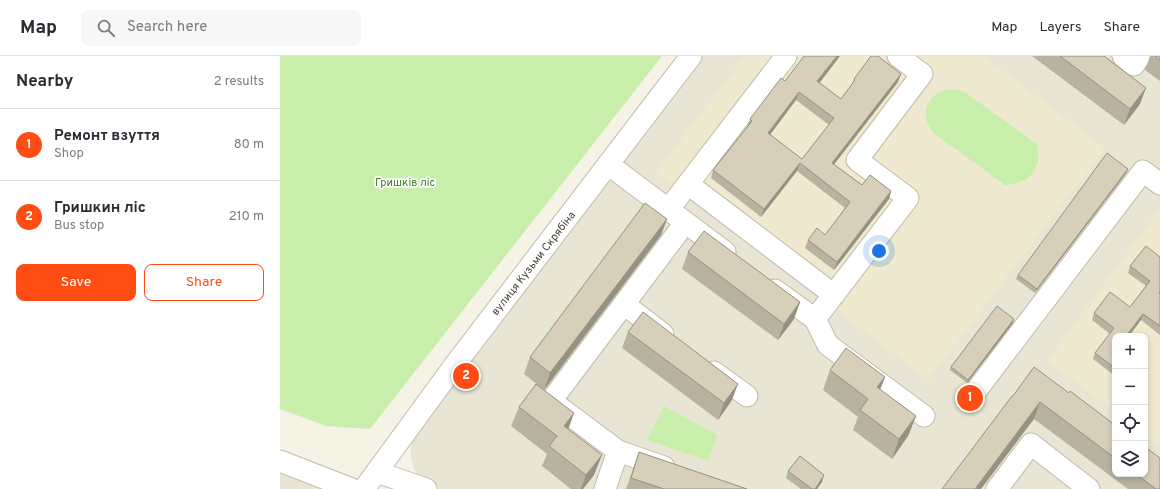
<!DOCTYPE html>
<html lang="en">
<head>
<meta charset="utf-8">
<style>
	body { margin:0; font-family:Overpass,sans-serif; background:#f7f7f7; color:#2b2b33 }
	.controls { position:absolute; right:12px; bottom:12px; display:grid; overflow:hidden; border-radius:8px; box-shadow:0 2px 6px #0003 }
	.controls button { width:36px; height:36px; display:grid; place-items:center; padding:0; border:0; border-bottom:1px solid #e1e1e2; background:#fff; color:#2b2b33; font:20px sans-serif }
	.you { position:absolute; left:599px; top:195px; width:14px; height:14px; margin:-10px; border:3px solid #fff; border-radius:50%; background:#1a73e8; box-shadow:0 0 0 6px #1a73e833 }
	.badge { display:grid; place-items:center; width:26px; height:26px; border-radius:50%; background:#ff4d13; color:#fff; font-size:13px; font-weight:700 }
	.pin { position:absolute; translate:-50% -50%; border:2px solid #fff; box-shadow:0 1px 4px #0006 }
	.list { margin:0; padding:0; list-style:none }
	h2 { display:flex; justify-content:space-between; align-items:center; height:52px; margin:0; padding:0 16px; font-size:17px }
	h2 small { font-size:13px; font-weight:400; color:#7c7c81 }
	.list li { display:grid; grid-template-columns:26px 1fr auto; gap:12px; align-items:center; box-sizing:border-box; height:72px; padding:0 16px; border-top:1px solid #e1e1e2 }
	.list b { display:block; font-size:15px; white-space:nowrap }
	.list p { margin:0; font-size:13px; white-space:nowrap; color:#7c7c81 }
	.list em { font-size:13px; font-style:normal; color:#7c7c81 }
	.actions { display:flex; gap:8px; padding:12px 16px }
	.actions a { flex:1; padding:9px 0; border:1px solid #ff4d13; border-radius:8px; text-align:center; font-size:14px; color:#ff4d13 }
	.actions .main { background:#ff4d13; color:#fff }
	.icon { flex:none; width:22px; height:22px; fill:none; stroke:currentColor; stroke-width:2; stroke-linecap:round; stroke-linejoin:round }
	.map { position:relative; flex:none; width:880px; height:433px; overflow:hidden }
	header { display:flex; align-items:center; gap:24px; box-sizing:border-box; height:56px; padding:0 20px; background:#fff; border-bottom:1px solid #e1e1e2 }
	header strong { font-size:19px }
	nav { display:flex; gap:22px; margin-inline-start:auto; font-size:14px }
	.search { width:280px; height:36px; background:#f7f7f7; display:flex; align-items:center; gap:10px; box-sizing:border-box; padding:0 14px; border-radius:8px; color:#7c7c81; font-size:15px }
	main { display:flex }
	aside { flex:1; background:#fff }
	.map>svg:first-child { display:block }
	.residential { fill:#e9e5d4; fill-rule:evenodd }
	.education { fill:#efe9cf }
	.green { fill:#c9edab }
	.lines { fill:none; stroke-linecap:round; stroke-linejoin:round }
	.minor-casing { stroke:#c1bba8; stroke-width:23 }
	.minor { stroke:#fff; stroke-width:21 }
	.wall { fill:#bab2a1; fill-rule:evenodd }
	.shaded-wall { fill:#979183 }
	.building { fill:#d8cfbb; stroke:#979183; fill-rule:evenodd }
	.labels { text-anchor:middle; stroke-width:3.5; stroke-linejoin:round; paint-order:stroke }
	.park-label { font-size:11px; fill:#3d8022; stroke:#fff }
	.street-label { font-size:11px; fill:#484335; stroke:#fff }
</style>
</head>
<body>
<header>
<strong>Map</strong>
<div class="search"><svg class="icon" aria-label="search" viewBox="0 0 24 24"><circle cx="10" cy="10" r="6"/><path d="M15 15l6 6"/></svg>Search here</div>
<nav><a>Map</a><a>Layers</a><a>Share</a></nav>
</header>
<main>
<aside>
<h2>Nearby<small>2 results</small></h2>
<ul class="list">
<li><span class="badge">1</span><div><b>Ремонт взуття</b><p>Shop</p></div><em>80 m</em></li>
<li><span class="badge">2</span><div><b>Гришкин ліс</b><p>Bus stop</p></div><em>210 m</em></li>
</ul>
<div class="actions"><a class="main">Save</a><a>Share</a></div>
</aside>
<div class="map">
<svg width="880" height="433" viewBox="0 0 880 433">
	<rect width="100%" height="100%" fill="#f5f2e6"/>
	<g class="residential">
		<path d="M 420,0 L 880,0 L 880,433 L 157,433 L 137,421 L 131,403 L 131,388 L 137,377 L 331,120 ZM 835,280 L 865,280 L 865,418 L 835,418 Z"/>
		<path d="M 0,398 L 97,433 L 0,433 Z"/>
	</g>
	<g class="education">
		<path d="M 465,0 L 704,0 L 825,92 L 648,324 L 376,117 Z"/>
		<path d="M 880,153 L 880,390 L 865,378 L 865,280 L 835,280 L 835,356 L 767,305 Z"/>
	</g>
	<g class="green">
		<path d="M 0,0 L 382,0 L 90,373 L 46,370 L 0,353 Z"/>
		<path d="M 668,33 L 679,34 L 686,37 L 757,88 C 763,112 750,128 725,129 L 655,78 C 638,60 645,39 668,33 Z"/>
		<path d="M 384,350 L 437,379 L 428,405 L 367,384 Z"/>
	</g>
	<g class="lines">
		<defs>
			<g id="minor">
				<path d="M 843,0 L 854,9 L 860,0"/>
				<path d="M 329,109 L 445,196"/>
				<path d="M 408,128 L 554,239"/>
				<path d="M 388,154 L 506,0"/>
				<path d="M 495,234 L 535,263 L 548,289 L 644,360"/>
				<path d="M 535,263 L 628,142 L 577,104 L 642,18 L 618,0"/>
				<path d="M 383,278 L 344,248 L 405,167"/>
				<path d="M 434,316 L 467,340"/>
				<path d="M 696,335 L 863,115 L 880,128"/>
				<path d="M 338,395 L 384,411"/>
				<path d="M 0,405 L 72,433"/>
				<path d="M 97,416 L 146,433"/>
				<path d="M 84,433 L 177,306 L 411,0"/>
				<path d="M 325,433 L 338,395 L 271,345 L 344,248"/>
				<path d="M 717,433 L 751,388 L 809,433"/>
			</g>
		</defs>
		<use href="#minor" class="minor-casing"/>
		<use href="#minor" class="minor"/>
	</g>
	<g class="wall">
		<path d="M 752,0 L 824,0 L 860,48 L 844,69 Z"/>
		<path d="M 870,0 L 880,0 L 880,25 L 865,14 Z"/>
		<path d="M 574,23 L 618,26 L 554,108 L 582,129 L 611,135 L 609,143 L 554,214 L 525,192 L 528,184 L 545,179 L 565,152 L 517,115 L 481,161 L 431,122 L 433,114 L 467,71 L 470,63 L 505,25 L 540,27 L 561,43 L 572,28 ZM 516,44 L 549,69 L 522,103 L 490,79 Z"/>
		<path d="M 847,116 L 755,237 L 736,223 L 738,219 Z"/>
		<path d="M 387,163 L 381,179 L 264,334 L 244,318 L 250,301 Z"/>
		<path d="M 408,196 L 520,246 L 514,263 L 498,284 L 402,213 Z"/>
		<path d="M 880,201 L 880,279 L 861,264 L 835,280 L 835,320 L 813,303 L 815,297 L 830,278 L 812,264 L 814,257 L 850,251 L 866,230 L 848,217 L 850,210 Z"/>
		<path d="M 733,267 L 687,327 L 670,314 L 671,311 Z"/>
		<path d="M 348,276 L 452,344 L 438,364 L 342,292 Z"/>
		<path d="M 550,314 L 605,321 L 600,334 L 636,360 L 628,380 L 612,403 L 573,374 L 578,361 L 543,334 Z"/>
		<path d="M 789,337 L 835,369 L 835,418 L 865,418 L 880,433 L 848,433 L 754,363 L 733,340 Z"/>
		<path d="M 239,351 L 288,373 L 314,419 L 303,433 L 291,433 L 262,410 L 267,398 L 231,370 Z"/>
		<path d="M 359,396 L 467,433 L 346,433 Z"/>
		<path d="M 508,415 L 542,426 L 537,433 L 521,433 L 506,422 Z"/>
	</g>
	<g class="shaded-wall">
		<path d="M 557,0 L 560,0 L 535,33 L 537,25 Z"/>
		<path d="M 621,18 L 618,26 L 549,115 L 552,107 Z"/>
		<path d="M 866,32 L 860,48 L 844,69 L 850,53 Z"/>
		<path d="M 519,36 L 516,44 L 485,85 L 488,77 Z"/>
		<path d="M 520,107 L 517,115 L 481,161 L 484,153 Z"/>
		<path d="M 848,113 L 847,116 L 755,237 L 757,233 Z"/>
		<path d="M 611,135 L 609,143 L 554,214 L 557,206 Z"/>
		<path d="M 387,163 L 381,179 L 264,334 L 270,317 Z"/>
		<path d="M 520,246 L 514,263 L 498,284 L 504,268 Z"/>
		<path d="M 863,258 L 861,264 L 849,280 L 846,280 Z"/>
		<path d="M 734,263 L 733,267 L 687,327 L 688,324 Z"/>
		<path d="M 605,321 L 597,341 L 597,331 Z"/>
		<path d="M 458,328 L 452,344 L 438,364 L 444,347 Z"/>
		<path d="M 760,346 L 754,363 L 701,433 L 695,433 Z"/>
		<path d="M 294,357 L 287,377 L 284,370 Z"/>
		<path d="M 636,360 L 628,380 L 612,403 L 619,383 Z"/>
		<path d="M 322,399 L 314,419 L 303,433 L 301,433 L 306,419 Z"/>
		<path d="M 544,419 L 542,426 L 537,433 L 535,433 Z"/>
	</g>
	<g class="building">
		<path d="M 524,0 L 557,0 L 537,25 L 561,43 L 575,24 L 574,23 L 591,0 L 598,0 L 621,18 L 552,107 L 582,129 L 590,119 L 611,135 L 557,206 L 528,184 L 537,172 L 545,179 L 570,146 L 520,107 L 484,153 L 433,114 L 472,65 L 470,63 L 501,22 L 505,25 ZM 519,36 L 554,62 L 522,103 L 488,77 Z"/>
		<path d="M 780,0 L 824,0 L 866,32 L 850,53 Z"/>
		<path d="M 875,0 L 880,0 L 880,4 Z"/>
		<path d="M 827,97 L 848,113 L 757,233 L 738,219 Z"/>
		<path d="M 365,147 L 387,163 L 270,317 L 250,301 Z"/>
		<path d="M 424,175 L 520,246 L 504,268 L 408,196 Z"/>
		<path d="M 866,190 L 880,201 L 880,235 L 879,237 L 880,238 L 880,270 L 863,258 L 846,280 L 835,280 L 835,312 L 815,297 L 834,272 L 814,257 L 830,236 L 850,251 L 870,225 L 850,210 Z"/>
		<path d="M 717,250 L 734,263 L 688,324 L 671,311 Z"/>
		<path d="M 363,256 L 458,328 L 444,347 L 348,276 Z"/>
		<path d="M 566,292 L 605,321 L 597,331 L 636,360 L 619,383 L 580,354 L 588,343 L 550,314 Z"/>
		<path d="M 754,311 L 789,337 L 790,335 L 835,369 L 835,402 L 760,346 L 695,433 L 662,433 L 732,340 L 733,340 Z"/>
		<path d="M 256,328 L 294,357 L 284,370 L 322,399 L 306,419 L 269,390 L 277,380 L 239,351 Z"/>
		<path d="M 865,391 L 880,402 L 880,433 L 876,433 L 856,418 L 865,418 Z"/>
		<path d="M 359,396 L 467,433 L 384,433 L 351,422 Z"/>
		<path d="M 520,400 L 544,419 L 535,433 L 532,433 L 508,415 Z"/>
	</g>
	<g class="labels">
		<g class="park-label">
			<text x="125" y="130">Гришків ліс</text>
		</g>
		<g class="street-label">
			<text transform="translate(253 207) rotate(-52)" y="4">вулиця Кузьми Скрябіна</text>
		</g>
	</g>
</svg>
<div class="controls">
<button>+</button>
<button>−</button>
<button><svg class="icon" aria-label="locate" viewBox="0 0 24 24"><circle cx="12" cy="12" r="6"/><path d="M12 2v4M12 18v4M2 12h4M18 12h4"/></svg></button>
<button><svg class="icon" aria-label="layers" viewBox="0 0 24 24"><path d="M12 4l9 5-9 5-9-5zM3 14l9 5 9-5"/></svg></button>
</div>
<div class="you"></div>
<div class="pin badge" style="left:690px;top:342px">1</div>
<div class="pin badge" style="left:186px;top:320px">2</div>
</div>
</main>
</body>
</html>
